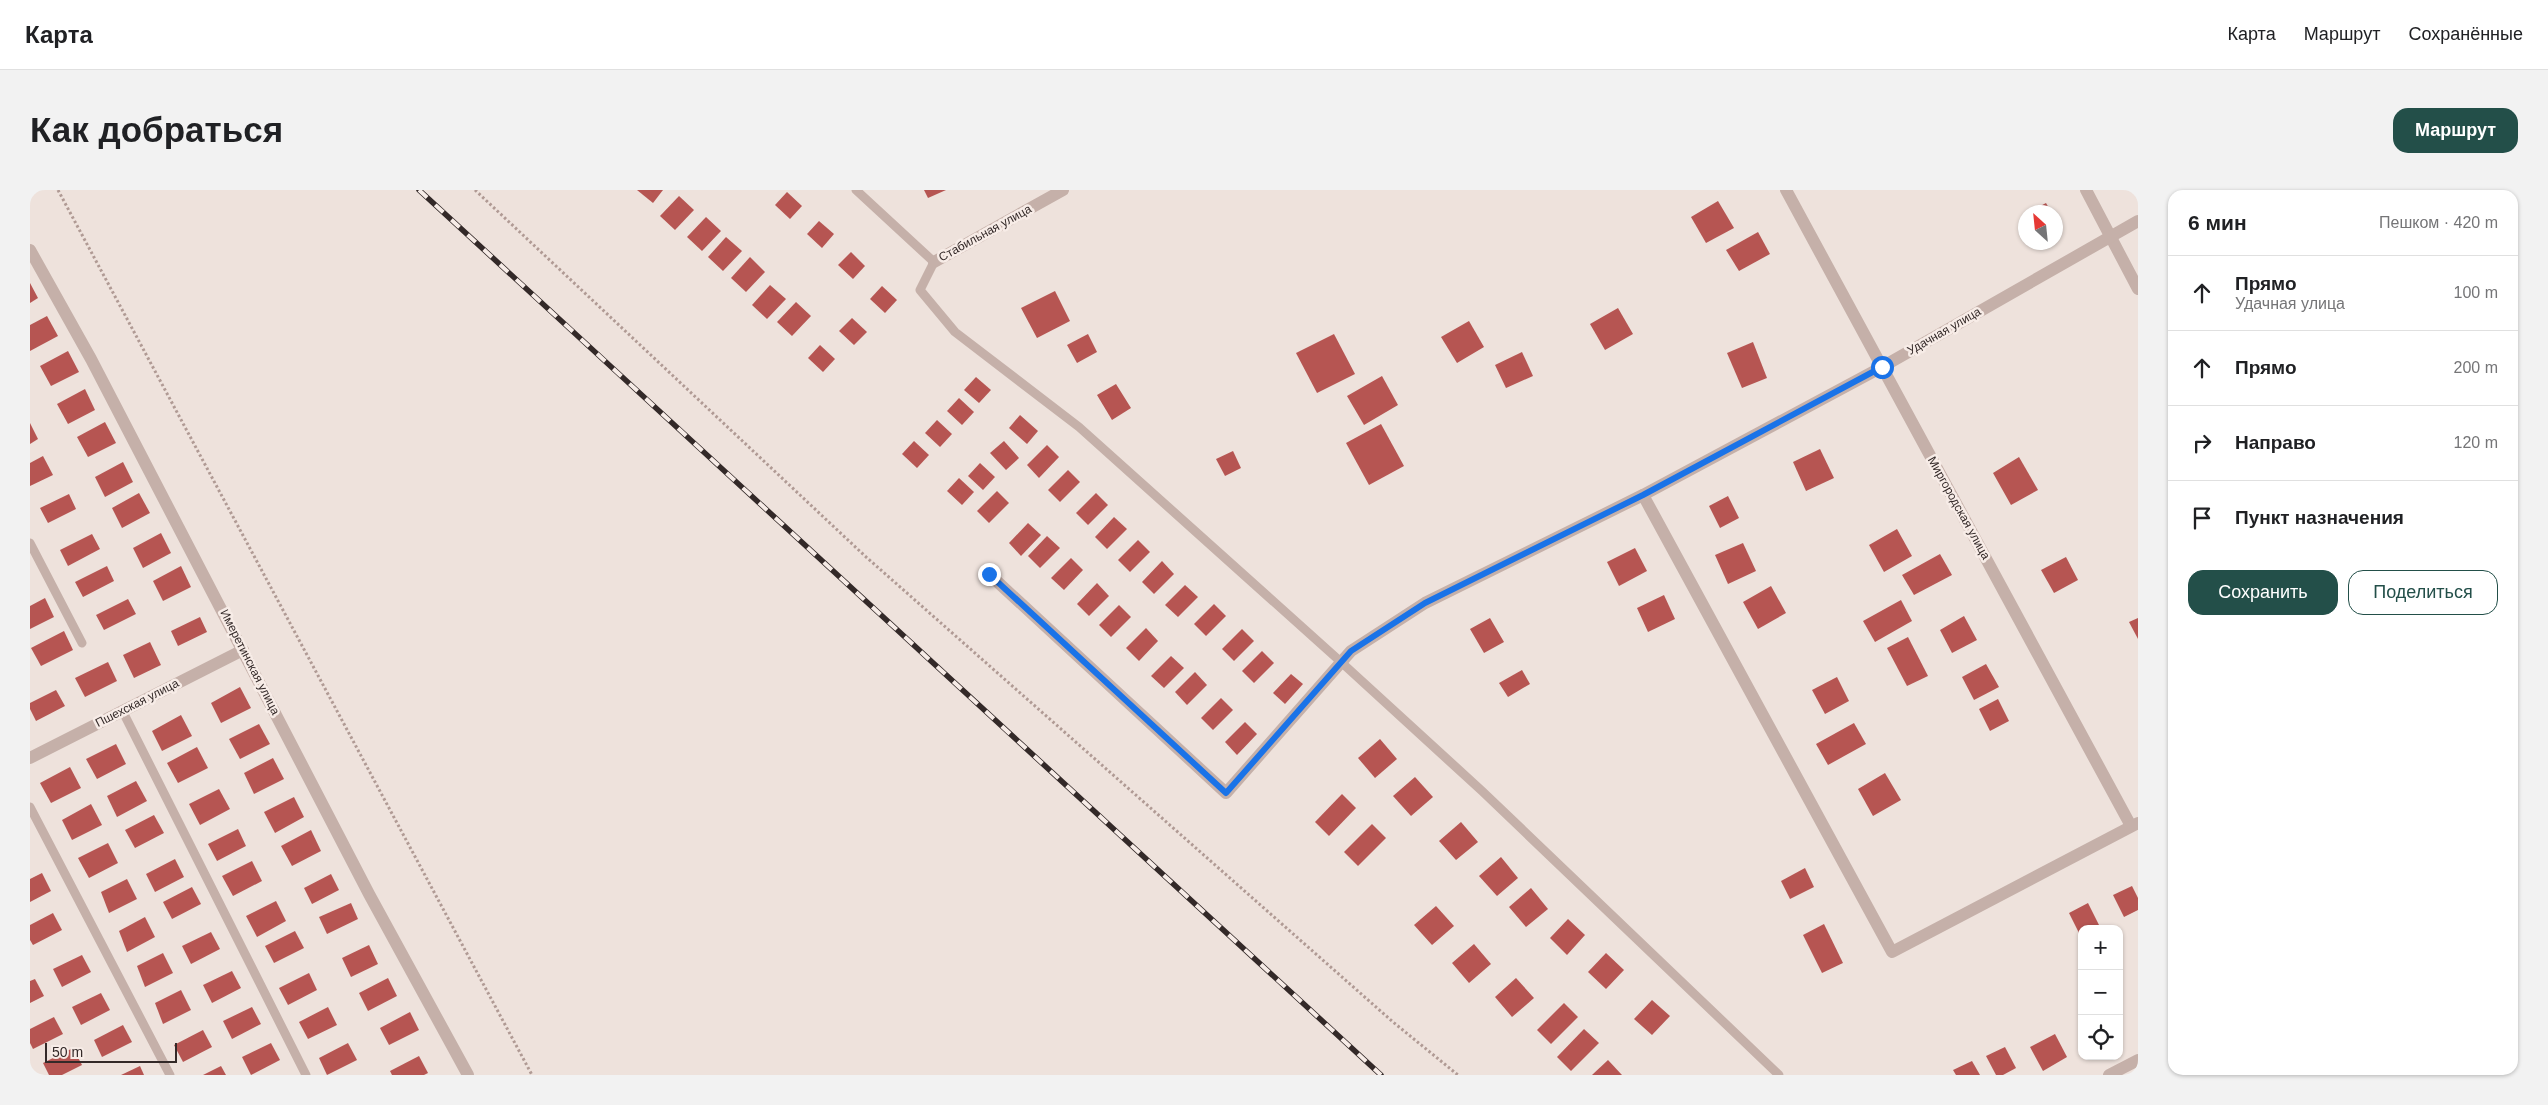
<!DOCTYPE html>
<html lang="ru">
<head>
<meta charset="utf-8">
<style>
	body { margin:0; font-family:Helvetica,sans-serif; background:#f2f2f2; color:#202124 }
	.controls { position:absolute; right:15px; bottom:15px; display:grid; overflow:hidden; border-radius:10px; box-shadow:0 1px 4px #0004 }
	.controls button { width:45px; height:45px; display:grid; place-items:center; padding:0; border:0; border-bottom:1px solid #e0e0e0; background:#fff; color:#202124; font:25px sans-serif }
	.compass { position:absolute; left:1988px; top:15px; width:45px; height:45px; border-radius:50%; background:#fff; box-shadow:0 1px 4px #0004; rotate:333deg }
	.scale { position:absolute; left:15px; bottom:12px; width:132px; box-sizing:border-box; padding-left:5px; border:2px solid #332928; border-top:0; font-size:14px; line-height:18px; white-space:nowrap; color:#332928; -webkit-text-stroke:4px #f7ece7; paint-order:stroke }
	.stop { position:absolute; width:15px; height:15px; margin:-11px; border:4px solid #1a73e8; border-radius:50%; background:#fff }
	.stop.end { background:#1a73e8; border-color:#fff; box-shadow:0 1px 5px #0008 }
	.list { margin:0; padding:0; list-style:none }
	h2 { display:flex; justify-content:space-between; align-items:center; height:65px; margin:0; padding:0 20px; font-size:21px }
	h2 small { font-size:16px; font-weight:400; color:#757577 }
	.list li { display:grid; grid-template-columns:32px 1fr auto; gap:15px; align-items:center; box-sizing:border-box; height:75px; padding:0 20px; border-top:1px solid #e0e0e0 }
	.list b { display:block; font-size:19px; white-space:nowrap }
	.list p { margin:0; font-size:16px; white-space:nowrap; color:#757577 }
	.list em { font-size:16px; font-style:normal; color:#757577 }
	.actions { display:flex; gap:10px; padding:15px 20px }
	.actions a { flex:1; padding:11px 0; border:1px solid #234f49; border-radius:15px; text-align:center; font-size:18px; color:#234f49 }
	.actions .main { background:#234f49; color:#fff }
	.icon { flex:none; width:28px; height:28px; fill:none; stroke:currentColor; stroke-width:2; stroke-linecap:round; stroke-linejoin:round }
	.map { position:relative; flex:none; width:2108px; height:885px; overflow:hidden; border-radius:15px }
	header { display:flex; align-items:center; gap:30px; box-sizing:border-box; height:70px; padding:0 25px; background:#fff; border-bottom:1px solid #e0e0e0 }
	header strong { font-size:24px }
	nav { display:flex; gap:28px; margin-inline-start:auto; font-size:18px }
	.intro { display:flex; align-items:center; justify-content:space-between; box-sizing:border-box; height:120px; padding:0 30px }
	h1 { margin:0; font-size:35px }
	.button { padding:12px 22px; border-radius:15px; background:#234f49; color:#fff; font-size:18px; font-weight:700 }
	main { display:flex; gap:30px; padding:0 30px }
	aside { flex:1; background:#fff; border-radius:15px; box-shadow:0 1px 4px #0004 }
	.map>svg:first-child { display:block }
	.building { fill:#b65552 }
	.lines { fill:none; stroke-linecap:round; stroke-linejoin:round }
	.path { stroke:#b09a94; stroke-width:3; stroke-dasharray:2.5 2.5; stroke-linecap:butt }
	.lane { stroke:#c5b0a9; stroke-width:9 }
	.street { stroke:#c5b0a9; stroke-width:12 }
	.rail-casing { stroke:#332928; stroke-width:5.5 }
	.rail { stroke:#f7ece7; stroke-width:4; stroke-dasharray:11; stroke-linecap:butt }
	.route { stroke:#1a73e8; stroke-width:6 }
	.labels { text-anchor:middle; stroke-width:5; stroke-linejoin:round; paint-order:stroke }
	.street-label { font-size:12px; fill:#332928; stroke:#f7ece7 }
</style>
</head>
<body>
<header>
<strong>Карта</strong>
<nav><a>Карта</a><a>Маршрут</a><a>Сохранённые</a></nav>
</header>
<div class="intro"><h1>Как добраться</h1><a class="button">Маршрут</a></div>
<main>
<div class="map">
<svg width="2108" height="885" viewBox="0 0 2108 885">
	<rect width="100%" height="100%" fill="#eee2dc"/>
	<g class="building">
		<path d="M 607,0 L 633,0 L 623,13 Z"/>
		<path d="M 894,0 L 916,0 L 898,8 Z"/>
		<path d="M 757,2 L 772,16 L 760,29 L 745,15 Z"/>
		<path d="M 649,6 L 664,20 L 645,40 L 630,26 Z"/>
		<path d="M 1688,11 L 1704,38 L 1676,53 L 1661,27 Z"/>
		<path d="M 2016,13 L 2021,22 L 1999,22 Z"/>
		<path d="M 676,27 L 691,41 L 672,61 L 657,47 Z"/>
		<path d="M 789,31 L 804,44 L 792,58 L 777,44 Z"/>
		<path d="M 1728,42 L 1740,64 L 1709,81 L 1696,60 Z"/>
		<path d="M 696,47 L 712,61 L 693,81 L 678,67 Z"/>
		<path d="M 821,62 L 835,76 L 823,89 L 808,75 Z"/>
		<path d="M 720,67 L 735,82 L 716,102 L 701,88 Z"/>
		<path d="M 0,93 L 8,108 L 0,113 Z"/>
		<path d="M 740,95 L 756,109 L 737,129 L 722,115 Z"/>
		<path d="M 852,96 L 867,110 L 855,123 L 840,109 Z"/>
		<path d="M 1025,101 L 1040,131 L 1007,148 L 991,118 Z"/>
		<path d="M 766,112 L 781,126 L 762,146 L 747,132 Z"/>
		<path d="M 1588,118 L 1603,144 L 1575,160 L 1560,134 Z"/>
		<path d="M 17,126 L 28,146 L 0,161 L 0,135 Z"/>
		<path d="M 822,128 L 837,142 L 824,155 L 809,141 Z"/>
		<path d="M 1439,131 L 1454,157 L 1427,173 L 1411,147 Z"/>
		<path d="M 1058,144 L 1067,162 L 1047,173 L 1037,155 Z"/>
		<path d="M 1304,144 L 1325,184 L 1287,203 L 1266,163 Z"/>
		<path d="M 1723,152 L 1737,188 L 1712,198 L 1697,163 Z"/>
		<path d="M 790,155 L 805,169 L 793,182 L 778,168 Z"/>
		<path d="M 38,161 L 49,182 L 21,196 L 10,176 Z"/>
		<path d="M 1492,162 L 1503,186 L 1476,198 L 1465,175 Z"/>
		<path d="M 1352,186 L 1368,215 L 1334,235 L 1317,206 Z"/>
		<path d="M 946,187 L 961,200 L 949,213 L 934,200 Z"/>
		<path d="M 1086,194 L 1101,218 L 1082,230 L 1067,205 Z"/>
		<path d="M 55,199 L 65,220 L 38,234 L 27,214 Z"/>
		<path d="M 929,208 L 944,222 L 932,235 L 917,221 Z"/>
		<path d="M 990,225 L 1008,241 L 997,254 L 979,238 Z"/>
		<path d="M 907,230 L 922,244 L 910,257 L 895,243 Z"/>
		<path d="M 75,232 L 86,253 L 58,267 L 47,247 Z"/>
		<path d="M 0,233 L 8,249 L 0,254 Z"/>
		<path d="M 1351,234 L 1374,276 L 1339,295 L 1316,253 Z"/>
		<path d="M 884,251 L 899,265 L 887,278 L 872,264 Z"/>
		<path d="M 974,251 L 989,268 L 976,280 L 960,263 Z"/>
		<path d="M 1017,255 L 1029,267 L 1009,288 L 997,275 Z"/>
		<path d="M 1790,259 L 1804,288 L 1776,301 L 1763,272 Z"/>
		<path d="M 1203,261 L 1211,278 L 1195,286 L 1186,269 Z"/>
		<path d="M 13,266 L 23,285 L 0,296 L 0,273 Z"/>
		<path d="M 1989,267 L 2008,300 L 1981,315 L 1963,283 Z"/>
		<path d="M 93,272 L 103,292 L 75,307 L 65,287 Z"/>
		<path d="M 950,273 L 965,287 L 953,300 L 938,286 Z"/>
		<path d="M 1038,280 L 1050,292 L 1030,312 L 1018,300 Z"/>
		<path d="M 929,288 L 944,302 L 932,315 L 917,301 Z"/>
		<path d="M 967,301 L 979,313 L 959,333 L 947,321 Z"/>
		<path d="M 109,303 L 120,323 L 92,338 L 82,318 Z"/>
		<path d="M 1066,303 L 1078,315 L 1058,335 L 1046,323 Z"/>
		<path d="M 39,304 L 46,319 L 18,333 L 10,318 Z"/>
		<path d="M 1698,306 L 1709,328 L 1690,338 L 1679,316 Z"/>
		<path d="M 1084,327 L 1097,339 L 1077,359 L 1065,347 Z"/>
		<path d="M 998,333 L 1011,345 L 991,366 L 979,353 Z"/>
		<path d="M 1867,339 L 1882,366 L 1854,382 L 1839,355 Z"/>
		<path d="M 131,343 L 141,363 L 113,378 L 103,358 Z"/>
		<path d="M 62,344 L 70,359 L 38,376 L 30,360 Z"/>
		<path d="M 1017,346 L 1030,358 L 1010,378 L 998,366 Z"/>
		<path d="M 1108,350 L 1120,362 L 1100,382 L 1088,370 Z"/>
		<path d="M 1713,353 L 1726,381 L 1698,394 L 1685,365 Z"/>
		<path d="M 1605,358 L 1617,381 L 1589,396 L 1577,372 Z"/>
		<path d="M 1910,364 L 1922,385 L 1884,405 L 1872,385 Z"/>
		<path d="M 2036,367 L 2048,390 L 2024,403 L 2011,380 Z"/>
		<path d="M 1041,368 L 1053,380 L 1034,400 L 1021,388 Z"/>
		<path d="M 1132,371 L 1144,384 L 1124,404 L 1112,392 Z"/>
		<path d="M 77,376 L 84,391 L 53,407 L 45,392 Z"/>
		<path d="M 151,376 L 161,397 L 133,411 L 123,391 Z"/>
		<path d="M 1067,393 L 1079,406 L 1059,426 L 1047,414 Z"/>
		<path d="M 1155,395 L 1168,407 L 1148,427 L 1135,415 Z"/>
		<path d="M 1741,396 L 1756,423 L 1728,439 L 1713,412 Z"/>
		<path d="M 1634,405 L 1645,429 L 1618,442 L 1607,418 Z"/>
		<path d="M 15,408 L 24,427 L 0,439 L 0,416 Z"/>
		<path d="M 98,409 L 106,424 L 74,440 L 66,425 Z"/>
		<path d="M 1871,410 L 1882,431 L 1845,452 L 1833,431 Z"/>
		<path d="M 1184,414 L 1196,426 L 1176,446 L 1164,434 Z"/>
		<path d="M 1089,415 L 1101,427 L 1081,447 L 1069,435 Z"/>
		<path d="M 1934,426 L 1947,450 L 1922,463 L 1910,440 Z"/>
		<path d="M 170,427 L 177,442 L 148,456 L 141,441 Z"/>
		<path d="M 1460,428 L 1474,452 L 1454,463 L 1440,439 Z"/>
		<path d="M 2108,428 L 2108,449 L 2099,432 Z"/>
		<path d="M 1116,438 L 1128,451 L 1109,471 L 1096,458 Z"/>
		<path d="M 1212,439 L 1224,451 L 1204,471 L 1192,459 Z"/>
		<path d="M 34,441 L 43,460 L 11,476 L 1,458 Z"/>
		<path d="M 1878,447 L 1898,486 L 1877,496 L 1857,458 Z"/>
		<path d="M 120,452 L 131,475 L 104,488 L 93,465 Z"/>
		<path d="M 1232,461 L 1244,473 L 1224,493 L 1212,481 Z"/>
		<path d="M 1141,466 L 1154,478 L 1134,498 L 1121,486 Z"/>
		<path d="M 78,472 L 87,491 L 55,507 L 45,488 Z"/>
		<path d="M 1956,474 L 1969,497 L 1944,510 L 1932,487 Z"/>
		<path d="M 1492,480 L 1500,494 L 1478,507 L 1469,493 Z"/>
		<path d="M 1165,482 L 1177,495 L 1157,515 L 1145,502 Z"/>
		<path d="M 1261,484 L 1273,494 L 1255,514 L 1243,503 Z"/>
		<path d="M 1807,487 L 1819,511 L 1795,524 L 1782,500 Z"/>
		<path d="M 210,497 L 221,518 L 191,533 L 181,513 Z"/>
		<path d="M 26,500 L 35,516 L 6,531 L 0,519 L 0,513 Z"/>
		<path d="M 1191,508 L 1203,520 L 1183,540 L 1171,528 Z"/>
		<path d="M 1968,509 L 1979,531 L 1960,541 L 1949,519 Z"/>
		<path d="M 151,525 L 162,546 L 132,561 L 122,541 Z"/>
		<path d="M 1215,532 L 1227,544 L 1207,565 L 1195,552 Z"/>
		<path d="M 1824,533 L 1836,554 L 1798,575 L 1786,554 Z"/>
		<path d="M 229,534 L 240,554 L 210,569 L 199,549 Z"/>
		<path d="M 1350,549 L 1367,569 L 1345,588 L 1328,568 Z"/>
		<path d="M 86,554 L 96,574 L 67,589 L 56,569 Z"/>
		<path d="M 167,557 L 178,578 L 148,593 L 137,573 Z"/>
		<path d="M 243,568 L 254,589 L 224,604 L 214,583 Z"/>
		<path d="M 40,577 L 51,598 L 21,613 L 10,593 Z"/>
		<path d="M 1855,583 L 1871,610 L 1843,626 L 1828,599 Z"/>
		<path d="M 1385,587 L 1403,607 L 1381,626 L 1363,606 Z"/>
		<path d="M 106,591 L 117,611 L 87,627 L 77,606 Z"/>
		<path d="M 189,599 L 200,619 L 170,635 L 159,614 Z"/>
		<path d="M 1312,604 L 1326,618 L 1299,646 L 1285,632 Z"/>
		<path d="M 264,607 L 274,627 L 245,643 L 234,622 Z"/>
		<path d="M 61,614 L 72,635 L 42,650 L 32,630 Z"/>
		<path d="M 124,625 L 134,643 L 105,658 L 95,640 Z"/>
		<path d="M 1431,632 L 1448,652 L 1426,670 L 1409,651 Z"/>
		<path d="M 1342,634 L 1356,648 L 1328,676 L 1314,662 Z"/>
		<path d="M 208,639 L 216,656 L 187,671 L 178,654 Z"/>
		<path d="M 281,640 L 291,661 L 262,676 L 251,656 Z"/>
		<path d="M 78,653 L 88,673 L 59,688 L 48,668 Z"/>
		<path d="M 1471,667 L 1488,688 L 1467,706 L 1449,686 Z"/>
		<path d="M 145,669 L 154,687 L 125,702 L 116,684 Z"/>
		<path d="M 222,671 L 232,691 L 203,706 L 192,686 Z"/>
		<path d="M 1775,678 L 1784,697 L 1760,709 L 1751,691 Z"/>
		<path d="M 12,683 L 21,701 L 0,712 L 0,689 Z"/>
		<path d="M 301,684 L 309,700 L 282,714 L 274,698 Z"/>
		<path d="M 97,689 L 107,709 L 79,723 L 71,702 Z"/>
		<path d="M 2102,696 L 2108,708 L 2108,720 L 2094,727 L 2083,705 Z"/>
		<path d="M 162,697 L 171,714 L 142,729 L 133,712 Z"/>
		<path d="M 1501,698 L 1518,719 L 1496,737 L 1479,717 Z"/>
		<path d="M 246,711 L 256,731 L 227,747 L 216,726 Z"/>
		<path d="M 321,713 L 328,729 L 297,744 L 289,727 Z"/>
		<path d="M 2058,713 L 2069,735 L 2061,739 L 2052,739 L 2050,745 L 2039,723 Z"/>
		<path d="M 1406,716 L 1424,736 L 1402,755 L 1384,735 Z"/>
		<path d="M 23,723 L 32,740 L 3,755 L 0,750 L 0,735 Z"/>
		<path d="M 115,727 L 125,747 L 97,762 L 89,741 Z"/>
		<path d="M 1538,729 L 1555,745 L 1537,765 L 1520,748 Z"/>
		<path d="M 1794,734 L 1813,773 L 1792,783 L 1773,745 Z"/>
		<path d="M 265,741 L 274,758 L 244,773 L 235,756 Z"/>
		<path d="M 181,742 L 190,759 L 161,774 L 152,756 Z"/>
		<path d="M 1444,754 L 1461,774 L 1439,793 L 1422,773 Z"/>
		<path d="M 339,755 L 348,774 L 321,787 L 312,768 Z"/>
		<path d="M 133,763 L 143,783 L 115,797 L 107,776 Z"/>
		<path d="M 1576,763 L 1594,780 L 1576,799 L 1558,782 Z"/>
		<path d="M 52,765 L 61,782 L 32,797 L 23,779 Z"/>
		<path d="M 202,781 L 211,798 L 182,813 L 173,795 Z"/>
		<path d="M 279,783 L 287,800 L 258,815 L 249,798 Z"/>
		<path d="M 358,788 L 367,806 L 338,821 L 329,803 Z"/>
		<path d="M 1486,788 L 1504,808 L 1482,827 L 1465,807 Z"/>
		<path d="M 5,789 L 14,806 L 0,813 L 0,791 Z"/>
		<path d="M 151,800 L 161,820 L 133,834 L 125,813 Z"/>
		<path d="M 71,803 L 80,820 L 51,835 L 42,817 Z"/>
		<path d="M 1622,810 L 1640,826 L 1622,845 L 1604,829 Z"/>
		<path d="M 1534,813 L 1548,827 L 1521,854 L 1507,840 Z"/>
		<path d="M 222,817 L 231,834 L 202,849 L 193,831 Z"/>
		<path d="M 298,817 L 307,835 L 278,849 L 269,832 Z"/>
		<path d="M 380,822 L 389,840 L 359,855 L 350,838 Z"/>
		<path d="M 24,827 L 33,844 L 3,859 L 0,853 L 0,839 Z"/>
		<path d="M 93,835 L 102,852 L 72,867 L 64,850 Z"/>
		<path d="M 1554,839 L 1569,853 L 1541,881 L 1527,867 Z"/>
		<path d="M 173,840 L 182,857 L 153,872 L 144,855 Z"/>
		<path d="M 2025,844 L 2037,867 L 2013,881 L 2000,857 Z"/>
		<path d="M 241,853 L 250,870 L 221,885 L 212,867 Z"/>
		<path d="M 318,853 L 327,870 L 297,885 L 289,868 Z"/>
		<path d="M 1975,857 L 1986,878 L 1973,885 L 1966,885 L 1956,866 Z"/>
		<path d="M 43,858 L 52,875 L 32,885 L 19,885 L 13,873 Z"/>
		<path d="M 389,866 L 398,883 L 394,885 L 362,885 L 360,881 Z"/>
		<path d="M 1578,870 L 1592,885 L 1562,885 Z"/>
		<path d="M 1942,871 L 1950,885 L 1926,885 L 1923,880 Z"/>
		<path d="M 110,876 L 114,885 L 91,885 Z"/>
		<path d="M 191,876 L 196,885 L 173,885 Z"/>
	</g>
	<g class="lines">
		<g class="path">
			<path d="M 28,0 L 502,885"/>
			<path d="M 445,0 L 835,366 L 1363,832 L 1428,885"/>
		</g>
		<g class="lane">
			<path d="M 826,0 L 904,72 L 890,100 L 925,142 L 1049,237 L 1311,472 L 1452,601 L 1749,885"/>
			<path d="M 0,353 L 52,453"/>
			<path d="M 92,520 L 276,885"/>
			<path d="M 0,617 L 140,885"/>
		</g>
		<g class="street">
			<path d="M 1756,0 L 2101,636"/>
			<path d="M 2056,0 L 2108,99"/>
			<path d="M 0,60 L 61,169 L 339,704 L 438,885"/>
			<path d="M 904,72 L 1033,0"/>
			<path d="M 1613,305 L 1862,762 L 2108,633"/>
			<path d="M 959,384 L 1196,603 L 1321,461 L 1395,413 L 1613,305 L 1852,177 L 2108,31"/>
			<path d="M 0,568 L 213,460"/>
			<path d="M 2079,885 L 2108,870"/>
		</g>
		<defs>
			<path id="rail" d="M 389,0 L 1351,885"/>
		</defs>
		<use href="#rail" class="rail-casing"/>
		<use href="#rail" class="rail"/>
	</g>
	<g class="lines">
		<path class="route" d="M 959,384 L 1196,603 L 1321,461 L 1395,413 L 1613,305 L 1852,177"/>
	</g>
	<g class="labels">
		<g class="street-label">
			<text transform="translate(955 43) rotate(-29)" y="4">Стабильная улица</text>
			<text transform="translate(1914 141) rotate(-30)" y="4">Удачная улица</text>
			<text transform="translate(1929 318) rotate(61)" y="4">Миргородская улица</text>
			<text transform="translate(220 472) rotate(63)" y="4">Имеретинская улица</text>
			<text transform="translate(107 513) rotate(-27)" y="4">Пшехская улица</text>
		</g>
	</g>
</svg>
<div class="controls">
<button>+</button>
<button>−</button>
<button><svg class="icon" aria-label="locate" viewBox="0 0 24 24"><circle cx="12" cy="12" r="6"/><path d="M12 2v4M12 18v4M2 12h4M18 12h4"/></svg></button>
</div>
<svg class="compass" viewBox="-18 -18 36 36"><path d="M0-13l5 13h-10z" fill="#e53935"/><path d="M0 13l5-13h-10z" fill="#757577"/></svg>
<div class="scale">50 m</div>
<div class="stop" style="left:1852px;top:177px"></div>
<div class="stop end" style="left:959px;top:384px"></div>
</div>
<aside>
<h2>6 мин<small>Пешком · 420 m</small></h2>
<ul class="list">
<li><svg class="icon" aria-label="ahead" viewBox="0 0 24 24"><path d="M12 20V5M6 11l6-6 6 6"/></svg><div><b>Прямо</b><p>Удачная улица</p></div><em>100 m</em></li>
<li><svg class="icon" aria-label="ahead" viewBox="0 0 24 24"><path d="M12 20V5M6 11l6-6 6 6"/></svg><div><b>Прямо</b></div><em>200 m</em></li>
<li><svg class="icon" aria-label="right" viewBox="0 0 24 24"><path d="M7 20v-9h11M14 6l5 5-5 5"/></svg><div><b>Направо</b></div><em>120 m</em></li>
<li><svg class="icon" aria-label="arrive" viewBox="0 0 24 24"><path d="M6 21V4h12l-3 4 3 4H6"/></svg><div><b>Пункт назначения</b></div></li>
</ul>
<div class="actions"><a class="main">Сохранить</a><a>Поделиться</a></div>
</aside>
</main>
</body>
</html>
